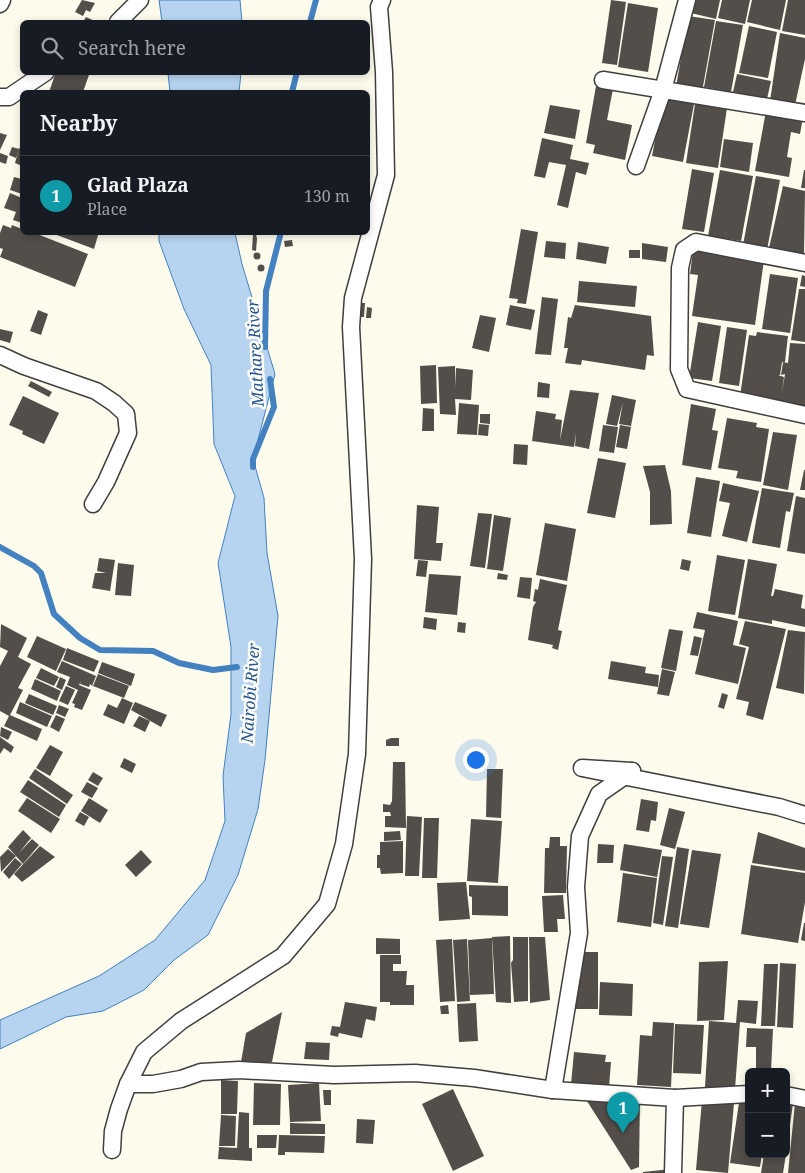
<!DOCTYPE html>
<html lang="en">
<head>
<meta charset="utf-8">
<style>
	body { margin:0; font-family:"Noto Serif",serif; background:#242831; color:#f1f3f6 }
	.controls { position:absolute; right:15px; bottom:15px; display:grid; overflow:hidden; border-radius:8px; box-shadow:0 2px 8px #0003 }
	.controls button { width:45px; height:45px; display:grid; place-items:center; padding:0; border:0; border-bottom:1px solid #363941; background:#171b24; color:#f1f3f6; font:25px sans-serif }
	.you { position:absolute; left:475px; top:759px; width:18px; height:18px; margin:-12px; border:4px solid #fff; border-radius:50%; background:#1a73e8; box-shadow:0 0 0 8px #1a73e833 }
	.badge { display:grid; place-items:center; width:32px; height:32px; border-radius:50%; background:#d39f9d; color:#fff; font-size:16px; font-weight:700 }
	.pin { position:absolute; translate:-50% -41px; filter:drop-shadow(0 1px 2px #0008) }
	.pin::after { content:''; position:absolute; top:26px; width:18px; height:15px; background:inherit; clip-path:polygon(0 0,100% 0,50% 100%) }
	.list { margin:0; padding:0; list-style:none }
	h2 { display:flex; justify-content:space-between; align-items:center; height:65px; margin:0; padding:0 20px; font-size:21px }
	h2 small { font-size:16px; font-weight:400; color:#9ea1a6 }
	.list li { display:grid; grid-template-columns:32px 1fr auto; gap:15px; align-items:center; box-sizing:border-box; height:80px; padding:0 20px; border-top:1px solid #363941 }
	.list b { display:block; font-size:19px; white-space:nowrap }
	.list p { margin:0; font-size:16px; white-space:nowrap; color:#9ea1a6 }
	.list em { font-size:16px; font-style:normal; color:#9ea1a6 }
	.icon { flex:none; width:28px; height:28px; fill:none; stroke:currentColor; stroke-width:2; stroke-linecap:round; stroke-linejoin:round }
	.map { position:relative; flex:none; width:805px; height:1173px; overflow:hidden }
	.search { position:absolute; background:#171b24; box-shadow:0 2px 8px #0003; left:20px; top:20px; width:350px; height:55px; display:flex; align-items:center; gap:12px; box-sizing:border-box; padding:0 18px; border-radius:8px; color:#9ea1a6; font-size:19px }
	.panel { position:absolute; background:#171b24; box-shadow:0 2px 8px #0003; left:20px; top:90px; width:350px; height:145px; border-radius:8px }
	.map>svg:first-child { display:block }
	.water { fill:#b6d4f0; stroke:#4381c0 }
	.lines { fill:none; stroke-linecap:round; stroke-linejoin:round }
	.stream { stroke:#4381c0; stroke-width:6 }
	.building { fill:#534e49 }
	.street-casing { stroke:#3f3f3f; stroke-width:19 }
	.street { stroke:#fff; stroke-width:16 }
	.labels { text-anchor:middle; stroke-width:5; stroke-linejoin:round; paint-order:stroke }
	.water-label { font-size:16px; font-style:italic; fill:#215491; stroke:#fff }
</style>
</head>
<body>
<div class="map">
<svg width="805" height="1173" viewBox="0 0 805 1173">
	<rect width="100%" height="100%" fill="#fdfcec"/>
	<g class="water">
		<path d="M 159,0 L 240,0 L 242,22 L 162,22 Z"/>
		<path d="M 168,73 L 241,73 L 239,92 L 170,92 Z"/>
		<path d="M 159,233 L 235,233 L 242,264 L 275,374 L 253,459 L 264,498 L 267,553 L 278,616 L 265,760 L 258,809 L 238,875 L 208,935 L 174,960 L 144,990 L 103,1011 L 66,1017 L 0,1049 L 0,1020 L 99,976 L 155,940 L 205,880 L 225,821 L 223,776 L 231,714 L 231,647 L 218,563 L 235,496 L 214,444 L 211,365 L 184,309 L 159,241 Z"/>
	</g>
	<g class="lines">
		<g class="stream">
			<path d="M 310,22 L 316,0"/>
			<path d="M 292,92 L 297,72"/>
			<path d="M 265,347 L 266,291 L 281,232"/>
			<path d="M 253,467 L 253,459 L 274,407 L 270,379"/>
			<path d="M 0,547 L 34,566 L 41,573 L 54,614 L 80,638 L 100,650 L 153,651 L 179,663 L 213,670 L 237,667"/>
		</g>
	</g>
	<g class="building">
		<path d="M 82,0 L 95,3 L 90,12 L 86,10 L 83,16 L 75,12 Z"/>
		<path d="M 611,0 L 626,2 L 617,65 L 602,63 Z"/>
		<path d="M 694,0 L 720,0 L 716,19 L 691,13 Z"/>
		<path d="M 722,0 L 750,0 L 745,24 L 718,18 Z"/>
		<path d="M 752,0 L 786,0 L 780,30 L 747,22 Z"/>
		<path d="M 788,0 L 805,0 L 805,35 L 782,31 Z"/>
		<path d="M 628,3 L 658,8 L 648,72 L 618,67 Z"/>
		<path d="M 688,16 L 715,20 L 702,92 L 676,87 Z"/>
		<path d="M 86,17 L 97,22 L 83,22 Z"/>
		<path d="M 716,21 L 743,25 L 731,92 L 704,87 Z"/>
		<path d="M 749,26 L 777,32 L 768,78 L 739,73 Z"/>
		<path d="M 780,33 L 805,38 L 805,59 L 795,105 L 770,101 Z"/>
		<path d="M 56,72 L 90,72 L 83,92 L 49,92 Z"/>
		<path d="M 737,74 L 771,81 L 767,99 L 733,92 Z"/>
		<path d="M 596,86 L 613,89 L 607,120 L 632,125 L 625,160 L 593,153 L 595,145 L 586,143 Z"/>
		<path d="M 663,98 L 694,104 L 683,162 L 652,156 Z"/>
		<path d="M 695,104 L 727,108 L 718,168 L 686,163 Z"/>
		<path d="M 550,105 L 580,110 L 575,139 L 544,133 Z"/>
		<path d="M 766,111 L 803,117 L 800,134 L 791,132 L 787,157 L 792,158 L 789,177 L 755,171 Z"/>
		<path d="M 0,133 L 7,135 L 0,150 Z"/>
		<path d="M 542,138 L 573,145 L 570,159 L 589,163 L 586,175 L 576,172 L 568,208 L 557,205 L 566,165 L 549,162 L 545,178 L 534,176 Z"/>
		<path d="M 724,139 L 753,143 L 749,172 L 720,167 Z"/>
		<path d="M 12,147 L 19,149 L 16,158 L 9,155 Z"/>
		<path d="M 19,148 L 22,149 L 22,166 L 15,163 Z"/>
		<path d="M 0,153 L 8,156 L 6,164 L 0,162 Z"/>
		<path d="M 692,169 L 714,173 L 704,232 L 682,229 Z"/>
		<path d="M 720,170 L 753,176 L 741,241 L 708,236 Z"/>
		<path d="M 804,170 L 805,170 L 805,188 L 801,188 Z"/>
		<path d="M 756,176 L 780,180 L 767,250 L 743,245 Z"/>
		<path d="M 14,177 L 22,179 L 22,194 L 10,190 Z"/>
		<path d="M 783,186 L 805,191 L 804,256 L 769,248 Z"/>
		<path d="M 10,193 L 22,198 L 22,223 L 13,220 L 16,212 L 4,208 Z"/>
		<path d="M 3,225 L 11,228 L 12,225 L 22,229 L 22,232 L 32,232 L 88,254 L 75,287 L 0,257 L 3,249 L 0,248 L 0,233 Z"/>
		<path d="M 521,229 L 538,232 L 526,304 L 517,303 L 518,299 L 509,298 Z"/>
		<path d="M 49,232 L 99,232 L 94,249 Z"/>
		<path d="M 253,234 L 256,234 L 257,239 L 256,251 L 252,250 Z"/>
		<path d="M 292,240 L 293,246 L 285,247 L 284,241 Z"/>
		<path d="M 546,241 L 566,243 L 565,259 L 544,257 Z"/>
		<path d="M 578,242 L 609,247 L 606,264 L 576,259 Z"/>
		<path d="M 642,243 L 668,247 L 666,262 L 642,259 Z"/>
		<rect x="629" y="250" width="11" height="8"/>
		<path d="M 693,251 L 764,260 L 755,325 L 692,316 L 698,275 L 690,274 Z"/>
		<circle cx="257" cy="256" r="3.5"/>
		<circle cx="261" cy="268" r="3.5"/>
		<path d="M 770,274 L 798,278 L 790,333 L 762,329 Z"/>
		<path d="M 802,275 L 805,276 L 805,287 L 800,286 Z"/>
		<path d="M 579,281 L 637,286 L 635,307 L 577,302 Z"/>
		<path d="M 799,289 L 805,289 L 805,342 L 791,340 Z"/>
		<path d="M 542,297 L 558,299 L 551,355 L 535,354 Z"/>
		<path d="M 360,303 L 365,303 L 364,317 L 357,317 Z"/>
		<path d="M 510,305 L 535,310 L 531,330 L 506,325 Z"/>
		<path d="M 575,305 L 651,316 L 654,356 L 647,355 L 645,370 L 582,360 L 581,365 L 565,363 L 568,348 L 564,348 L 568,317 L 571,318 Z"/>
		<path d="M 367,307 L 372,308 L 371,318 L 366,318 Z"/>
		<path d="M 38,310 L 48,314 L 41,335 L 30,331 Z"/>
		<path d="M 480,315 L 496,318 L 489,352 L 472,348 Z"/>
		<path d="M 698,322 L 721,326 L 712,381 L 689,378 Z"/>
		<path d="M 727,327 L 747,330 L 739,386 L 719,383 Z"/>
		<path d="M 0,329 L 13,332 L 10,343 L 0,340 Z"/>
		<path d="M 757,332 L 788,336 L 785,362 L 779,362 L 782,362 L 780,375 L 778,375 L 784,377 L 782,392 L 785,374 L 781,375 L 783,362 L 788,363 L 790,343 L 805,344 L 805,407 L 740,396 L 749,335 L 756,336 Z"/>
		<path d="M 436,365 L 437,403 L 421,404 L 420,366 Z"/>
		<path d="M 455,366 L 455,387 L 456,368 L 473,370 L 471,400 L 455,399 L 456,415 L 440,414 L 438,367 Z"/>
		<path d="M 31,381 L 52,392 L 49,397 L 28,386 Z"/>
		<path d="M 538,382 L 550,384 L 549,398 L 537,397 Z"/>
		<path d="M 570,390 L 599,393 L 589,449 L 575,446 L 576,433 L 574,447 L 532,441 L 536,411 L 556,414 L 555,419 L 562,420 L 560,440 Z"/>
		<path d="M 612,395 L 636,400 L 631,426 L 619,424 L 623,402 L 617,426 L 606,424 Z"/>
		<path d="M 23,396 L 59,413 L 44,444 L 22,434 L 23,431 L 9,425 Z"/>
		<path d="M 459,403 L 479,405 L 477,435 L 457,434 Z"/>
		<path d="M 691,404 L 716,409 L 712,430 L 718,431 L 711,470 L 682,465 Z"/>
		<path d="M 423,408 L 434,409 L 434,431 L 422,431 Z"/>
		<path d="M 480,414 L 490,414 L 490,424 L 480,423 Z"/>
		<path d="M 727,418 L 757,423 L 756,427 L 769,429 L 761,482 L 736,478 L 738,471 L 718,468 Z"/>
		<path d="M 479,424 L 489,425 L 488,436 L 478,435 Z"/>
		<path d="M 603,425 L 618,427 L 614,453 L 599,451 Z"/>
		<path d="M 620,425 L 631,427 L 627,449 L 616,447 Z"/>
		<path d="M 773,432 L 797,435 L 788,490 L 763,485 Z"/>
		<path d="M 514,444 L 528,445 L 527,465 L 513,464 Z"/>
		<path d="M 598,458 L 626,463 L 615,518 L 587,513 Z"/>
		<path d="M 665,465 L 671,491 L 672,524 L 650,525 L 650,492 L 643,466 Z"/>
		<path d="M 804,470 L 805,470 L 805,490 L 800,490 Z"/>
		<path d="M 696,477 L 720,481 L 711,537 L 687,533 Z"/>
		<path d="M 723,483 L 759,491 L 747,542 L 722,536 L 730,503 L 719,501 Z"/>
		<path d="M 762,488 L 794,493 L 790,512 L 786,511 L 780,548 L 752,543 Z"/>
		<path d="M 796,496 L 805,498 L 805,554 L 787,551 Z"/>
		<path d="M 417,505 L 439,507 L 436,543 L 443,543 L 441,561 L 414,559 Z"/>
		<path d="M 478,513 L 492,514 L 485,568 L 470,566 Z"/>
		<path d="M 494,515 L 511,518 L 503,571 L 487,569 Z"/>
		<path d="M 545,523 L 576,529 L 567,581 L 536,575 Z"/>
		<path d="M 717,555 L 745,560 L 735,615 L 708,611 Z"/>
		<path d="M 99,558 L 115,560 L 110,591 L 92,588 L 95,573 L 106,573 L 97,571 Z"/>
		<path d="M 682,559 L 691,561 L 689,571 L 680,569 Z"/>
		<path d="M 748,559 L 777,564 L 771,596 L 773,596 L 775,589 L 803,595 L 801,608 L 805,609 L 805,627 L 772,620 L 772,624 L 738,618 Z"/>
		<path d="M 418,560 L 428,561 L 426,577 L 416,576 Z"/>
		<path d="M 118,563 L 134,565 L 131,596 L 115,595 Z"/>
		<path d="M 498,573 L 508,575 L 507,580 L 497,579 Z"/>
		<path d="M 429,574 L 461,576 L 457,615 L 425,612 Z"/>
		<path d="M 520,577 L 532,578 L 530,599 L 517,597 Z"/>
		<path d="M 540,579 L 567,585 L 558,630 L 562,631 L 558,650 L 552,648 L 553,645 L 528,640 L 533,607 L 536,602 L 533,601 L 535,589 L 538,590 Z"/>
		<path d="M 697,612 L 738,621 L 733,645 L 746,648 L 738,684 L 695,674 L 705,630 L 693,628 Z"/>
		<path d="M 424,617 L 437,619 L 436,630 L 423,628 Z"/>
		<path d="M 745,621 L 786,629 L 763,720 L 746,715 L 749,702 L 736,699 L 749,647 L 739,644 Z"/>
		<path d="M 458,622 L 466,623 L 465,633 L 457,632 Z"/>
		<path d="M 1,624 L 27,638 L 18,657 L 31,664 L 18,688 L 23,690 L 10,715 L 42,729 L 37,741 L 4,726 L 9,716 L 0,711 L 0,666 L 8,651 L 0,647 Z"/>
		<path d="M 669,629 L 683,631 L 676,671 L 661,668 Z"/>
		<path d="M 788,630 L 805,632 L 804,694 L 776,688 Z"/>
		<path d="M 37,636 L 66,649 L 56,671 L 27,657 Z"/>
		<path d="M 694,636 L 702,638 L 698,656 L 690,655 Z"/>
		<path d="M 67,648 L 99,661 L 94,672 L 63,660 Z"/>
		<path d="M 62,661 L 96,676 L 92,686 L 90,684 L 89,687 L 80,684 L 81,681 L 79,685 L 91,690 L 82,710 L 74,707 L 75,704 L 72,703 L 78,690 L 67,685 L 70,677 L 57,672 Z"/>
		<path d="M 611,661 L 646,667 L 645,673 L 659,675 L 658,687 L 608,679 Z"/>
		<path d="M 102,662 L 135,674 L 131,686 L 98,673 Z"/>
		<path d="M 41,668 L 59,677 L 54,686 L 36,678 Z"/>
		<path d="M 662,669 L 675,672 L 669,696 L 657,694 Z"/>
		<path d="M 98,674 L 129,686 L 124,698 L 93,686 Z"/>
		<path d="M 60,677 L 66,680 L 62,690 L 56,687 Z"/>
		<path d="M 35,679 L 61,691 L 57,701 L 31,689 Z"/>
		<path d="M 66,686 L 75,690 L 68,705 L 59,701 Z"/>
		<path d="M 722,693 L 728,695 L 724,709 L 718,707 Z"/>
		<path d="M 29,694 L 57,706 L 53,715 L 25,703 Z"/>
		<path d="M 122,698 L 133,703 L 124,724 L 103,715 L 108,704 L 117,708 Z"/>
		<path d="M 20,702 L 52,716 L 47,727 L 16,713 Z"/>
		<path d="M 135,702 L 167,715 L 161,727 L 131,710 Z"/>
		<path d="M 59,705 L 69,709 L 65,717 L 56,713 Z"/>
		<path d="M 56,715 L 65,719 L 59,732 L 50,727 Z"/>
		<path d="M 139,716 L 150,721 L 145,732 L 133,726 Z"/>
		<path d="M 1,727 L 12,732 L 8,740 L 0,736 Z"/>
		<path d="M 0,737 L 14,747 L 11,753 L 4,748 L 0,754 Z"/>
		<path d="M 391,738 L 399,738 L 399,746 L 386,746 L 386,740 Z"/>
		<path d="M 50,745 L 63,752 L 50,776 L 36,768 Z"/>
		<path d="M 124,758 L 136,764 L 132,773 L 120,767 Z"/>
		<path d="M 393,762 L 405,762 L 406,828 L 385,827 L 385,816 L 391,816 L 390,812 L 383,812 L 383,804 L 390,805 L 392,801 Z"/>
		<path d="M 35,769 L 73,795 L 67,804 L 29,778 Z"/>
		<path d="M 487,769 L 503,769 L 501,818 L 486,817 Z"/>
		<path d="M 93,772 L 103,778 L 98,786 L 88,780 Z"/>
		<path d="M 28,780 L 66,805 L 59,817 L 20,792 Z"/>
		<path d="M 87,782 L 98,788 L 92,798 L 81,792 Z"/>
		<path d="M 27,798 L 60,819 L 51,833 L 18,811 Z"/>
		<path d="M 89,798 L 108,810 L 100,823 L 81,811 Z"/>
		<path d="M 641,799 L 658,802 L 656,821 L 651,820 L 649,832 L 636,830 Z"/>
		<path d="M 669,808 L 685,812 L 675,849 L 660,845 Z"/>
		<path d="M 80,812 L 89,817 L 84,826 L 75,821 Z"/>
		<path d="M 407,816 L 422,817 L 419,876 L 405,876 Z"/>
		<path d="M 424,818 L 439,818 L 437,878 L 422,878 Z"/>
		<path d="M 471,819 L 502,821 L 498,883 L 467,881 Z"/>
		<path d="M 23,830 L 31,838 L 19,853 L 32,839 L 39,845 L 23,864 L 8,847 Z"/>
		<path d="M 400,831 L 401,840 L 384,841 L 384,832 Z"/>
		<path d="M 758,832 L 805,848 L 805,871 L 752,863 Z"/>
		<path d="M 550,837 L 560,837 L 560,846 L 567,846 L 566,893 L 544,893 L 545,848 L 549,848 Z"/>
		<path d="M 403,841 L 403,873 L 381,874 L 380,868 L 377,868 L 377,855 L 380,855 L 380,842 Z"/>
		<path d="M 598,844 L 614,845 L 613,863 L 597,863 Z"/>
		<path d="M 624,844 L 662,850 L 657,877 L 620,870 Z"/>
		<path d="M 40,846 L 55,857 L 22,882 L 14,874 Z"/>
		<path d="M 677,847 L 689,849 L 678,928 L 665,926 Z"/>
		<path d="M 8,849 L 16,856 L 1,872 L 0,857 Z"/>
		<path d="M 141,850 L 152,862 L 136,877 L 125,865 Z"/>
		<path d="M 692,850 L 721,854 L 709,928 L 680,924 Z"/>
		<path d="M 662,856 L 673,857 L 663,925 L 653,923 Z"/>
		<path d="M 15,858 L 22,864 L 9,879 L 3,872 Z"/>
		<path d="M 751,865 L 805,873 L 805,902 L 798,943 L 741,934 Z"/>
		<path d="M 623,873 L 657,878 L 651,927 L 617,922 Z"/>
		<path d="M 466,882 L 470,919 L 439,921 L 437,883 Z"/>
		<path d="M 469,885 L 508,886 L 508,916 L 472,915 L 472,897 L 469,896 Z"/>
		<path d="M 563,895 L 565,919 L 557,919 L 558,932 L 544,932 L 542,896 Z"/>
		<path d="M 804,923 L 805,923 L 805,941 L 801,940 Z"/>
		<path d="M 510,936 L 511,1003 L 496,1002 L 492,937 Z"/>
		<path d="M 513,937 L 528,937 L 528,1001 L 514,1002 L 511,963 L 513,960 Z"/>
		<path d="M 529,937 L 545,937 L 550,1000 L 530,1003 Z"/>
		<path d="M 376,938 L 400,939 L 400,954 L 376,954 Z"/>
		<path d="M 492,938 L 494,994 L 470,995 L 468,940 Z"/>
		<path d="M 452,939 L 455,1001 L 440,1002 L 436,940 Z"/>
		<path d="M 467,939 L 470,1001 L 457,1002 L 453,940 Z"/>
		<rect x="572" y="952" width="26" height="57"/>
		<path d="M 380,955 L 401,955 L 401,964 L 393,964 L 393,971 L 407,971 L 406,985 L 414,985 L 414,1005 L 390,1005 L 390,1002 L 380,1002 Z"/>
		<path d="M 728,961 L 724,1020 L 697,1021 L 699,962 Z"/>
		<path d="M 780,963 L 796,964 L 793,1028 L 777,1027 Z"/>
		<path d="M 764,964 L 778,964 L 775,1026 L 761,1026 Z"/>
		<path d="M 600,982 L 633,984 L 632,1016 L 599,1015 Z"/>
		<path d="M 738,1000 L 758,1001 L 756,1024 L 740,1022 L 735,1089 L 705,1087 L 709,1021 L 736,1023 Z"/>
		<path d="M 345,1002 L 377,1007 L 375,1021 L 366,1019 L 362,1038 L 339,1033 L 338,1037 L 330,1035 L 332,1026 L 340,1027 Z"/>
		<path d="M 476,1003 L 478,1041 L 459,1042 L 457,1004 Z"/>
		<path d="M 448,1005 L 449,1014 L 441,1014 L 440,1006 Z"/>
		<path d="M 282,1012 L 272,1062 L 241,1062 L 246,1033 Z"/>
		<path d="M 653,1022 L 674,1023 L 671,1087 L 637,1085 L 640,1035 L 652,1036 Z"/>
		<path d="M 675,1024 L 704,1025 L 701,1074 L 673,1073 Z"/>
		<path d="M 747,1028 L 773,1029 L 771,1071 L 756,1070 L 756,1047 L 746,1047 Z"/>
		<path d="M 306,1042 L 330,1043 L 329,1060 L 304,1059 Z"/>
		<path d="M 574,1052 L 606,1055 L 605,1062 L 611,1062 L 609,1087 L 571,1084 Z"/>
		<path d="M 221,1080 L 238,1081 L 237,1114 L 221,1114 Z"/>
		<path d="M 254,1083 L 281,1084 L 280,1125 L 253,1125 Z"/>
		<path d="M 319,1083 L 321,1121 L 290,1122 L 288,1085 Z"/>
		<path d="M 453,1089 L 484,1156 L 453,1171 L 422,1104 Z"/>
		<path d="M 323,1090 L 331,1090 L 331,1105 L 324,1105 Z"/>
		<path d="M 740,1096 L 749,1097 L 749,1154 L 762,1154 L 760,1167 L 730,1163 Z"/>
		<path d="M 640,1097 L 639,1167 L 631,1170 L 585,1098 Z"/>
		<path d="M 702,1100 L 734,1103 L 728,1173 L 696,1170 Z"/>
		<path d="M 786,1103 L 793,1104 L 787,1145 L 786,1145 Z"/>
		<path d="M 795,1103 L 805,1104 L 805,1173 L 788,1173 Z"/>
		<path d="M 239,1112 L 249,1113 L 249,1148 L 252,1148 L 252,1161 L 218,1159 L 219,1147 L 237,1148 Z"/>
		<path d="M 221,1115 L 236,1116 L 235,1146 L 219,1146 Z"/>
		<path d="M 357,1119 L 375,1120 L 373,1144 L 356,1143 Z"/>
		<path d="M 290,1123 L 325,1124 L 325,1134 L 290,1134 Z"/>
		<path d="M 257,1135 L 277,1135 L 276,1148 L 257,1148 Z"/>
		<path d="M 279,1135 L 325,1136 L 324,1153 L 285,1152 L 285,1155 L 278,1155 Z"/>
		<path d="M 764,1154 L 786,1154 L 783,1173 L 761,1173 Z"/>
		<path d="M 671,1169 L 671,1173 L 643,1173 L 643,1172 Z"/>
	</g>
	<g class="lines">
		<defs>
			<g id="street">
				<path d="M 0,4 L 2,0"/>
				<path d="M 118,22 L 140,0"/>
				<path d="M 603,80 L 805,113"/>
				<path d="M 0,97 L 9,97 L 46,72"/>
				<path d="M 636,166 L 663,90 L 687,0"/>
				<path d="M 805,263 L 696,242 L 684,250 L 680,268 L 679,369 L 687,389 L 805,415"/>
				<path d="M 0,355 L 24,366 L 96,391 L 114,403 L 126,414 L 128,433 L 106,482 L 93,504"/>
				<path d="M 632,771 L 582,768 L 779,807 L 805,815"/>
				<path d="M 128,1084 L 153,1084 L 181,1079 L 201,1072 L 239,1070 L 334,1075 L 415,1073 L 474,1078 L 553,1090 L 579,933 L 576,887 L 580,836 L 599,794 L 632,771"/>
				<path d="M 553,1090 L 675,1098 L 749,1094"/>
				<path d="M 786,1095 L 805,1099"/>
				<path d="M 112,1150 L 113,1131 L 119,1109 L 128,1084 L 144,1052 L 181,1021 L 283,956 L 327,904 L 344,844 L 357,754 L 363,559 L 351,327 L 353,298 L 386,175 L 384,72 L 379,7 L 382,0"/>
				<path d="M 673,1173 L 675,1098"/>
			</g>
		</defs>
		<use href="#street" class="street-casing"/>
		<use href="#street" class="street"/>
	</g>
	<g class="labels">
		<g class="water-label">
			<text transform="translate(255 353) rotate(-93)" y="6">Mathare River</text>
			<text transform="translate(250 693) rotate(-86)" y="6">Nairobi River</text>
		</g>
	</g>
</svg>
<div class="controls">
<button>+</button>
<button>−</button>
</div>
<div class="you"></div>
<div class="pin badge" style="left:623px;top:1133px;background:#0f9aa8">1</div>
<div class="search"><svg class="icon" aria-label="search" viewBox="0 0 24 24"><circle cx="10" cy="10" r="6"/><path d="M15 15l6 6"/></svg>Search here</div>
<section class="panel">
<h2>Nearby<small></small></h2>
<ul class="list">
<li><span class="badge" style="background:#0f9aa8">1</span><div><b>Glad Plaza</b><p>Place</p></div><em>130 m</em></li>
</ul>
</section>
</div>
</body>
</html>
